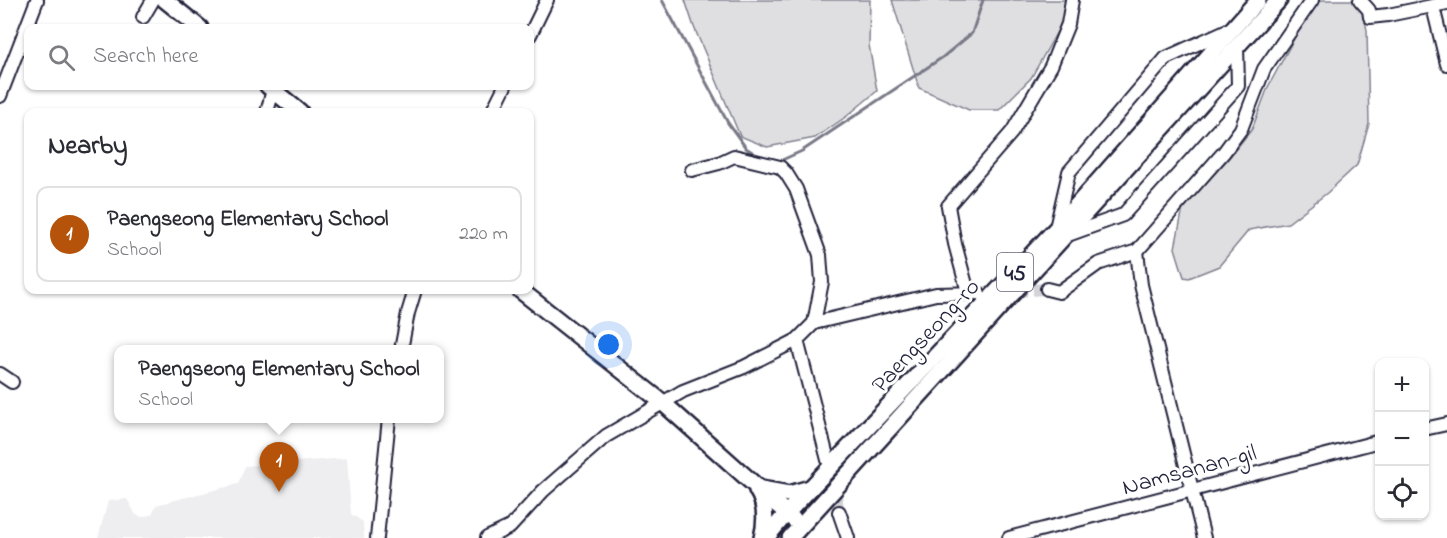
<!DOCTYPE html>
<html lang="en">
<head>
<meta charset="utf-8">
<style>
	body { margin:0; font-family:"Indie Flower",sans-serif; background:#f2f2f3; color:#2b2b33 }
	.controls { position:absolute; right:18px; bottom:18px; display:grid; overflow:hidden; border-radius:12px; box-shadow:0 2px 4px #0004 }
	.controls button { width:54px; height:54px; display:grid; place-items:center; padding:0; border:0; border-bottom:2px solid #e1e1e2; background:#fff; color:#2b2b33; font:30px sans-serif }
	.you { position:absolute; left:609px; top:345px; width:21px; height:21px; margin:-15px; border:4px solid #fff; border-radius:50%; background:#1a73e8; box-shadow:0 0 0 9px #1a73e833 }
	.badge { display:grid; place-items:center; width:39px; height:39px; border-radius:50%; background:#b45309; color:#fff; font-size:20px; font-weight:700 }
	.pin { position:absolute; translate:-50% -50px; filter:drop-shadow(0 2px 3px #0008) }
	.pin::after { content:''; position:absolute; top:32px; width:21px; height:18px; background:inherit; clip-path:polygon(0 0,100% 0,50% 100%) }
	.popup { position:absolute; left:114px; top:345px; width:330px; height:78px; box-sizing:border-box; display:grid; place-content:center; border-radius:12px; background:#fff; filter:drop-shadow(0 2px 4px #0005); font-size:20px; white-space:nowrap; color:#7c7c81 }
	.popup b { font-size:22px; color:#2b2b33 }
	.popup::after { content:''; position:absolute; left:50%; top:100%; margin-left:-12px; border:12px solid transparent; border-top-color:#fff }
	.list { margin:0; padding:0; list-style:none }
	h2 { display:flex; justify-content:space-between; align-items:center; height:78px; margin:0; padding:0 24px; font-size:26px }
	h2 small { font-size:20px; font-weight:400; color:#7c7c81 }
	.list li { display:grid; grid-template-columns:39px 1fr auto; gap:18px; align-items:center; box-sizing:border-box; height:96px; margin:0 12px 12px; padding:0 12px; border:2px solid #e1e1e2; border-radius:12px }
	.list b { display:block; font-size:22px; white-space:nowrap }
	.list p { margin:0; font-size:20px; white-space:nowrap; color:#7c7c81 }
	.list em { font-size:20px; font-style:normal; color:#7c7c81 }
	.icon { flex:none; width:33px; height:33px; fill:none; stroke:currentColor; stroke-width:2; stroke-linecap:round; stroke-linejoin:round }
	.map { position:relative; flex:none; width:1447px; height:538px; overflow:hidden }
	.search { position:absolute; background:#fff; box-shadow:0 2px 4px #0004; left:24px; top:24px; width:510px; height:66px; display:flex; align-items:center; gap:15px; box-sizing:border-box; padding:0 21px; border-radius:12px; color:#7c7c81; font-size:22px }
	.panel { position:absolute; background:#fff; box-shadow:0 2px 4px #0004; left:24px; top:108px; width:510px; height:186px; border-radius:12px }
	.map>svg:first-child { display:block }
	.built { fill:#eeeef1 }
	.green { fill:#dfdfe2; stroke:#80808e; stroke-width:1.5 }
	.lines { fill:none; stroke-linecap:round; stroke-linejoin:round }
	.stream { stroke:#7a7a88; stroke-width:3 }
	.minor-tunnel { stroke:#d3d3d8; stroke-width:12; stroke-dasharray:12 6; stroke-linecap:butt }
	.minor-casing { stroke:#22223b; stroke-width:16 }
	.major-casing { stroke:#22223b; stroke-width:20 }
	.minor { stroke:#fff; stroke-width:12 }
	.major { stroke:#fff; stroke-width:15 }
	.labels { text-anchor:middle; stroke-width:6; stroke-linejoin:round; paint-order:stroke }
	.shield { fill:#fff; stroke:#646476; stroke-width:1.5 }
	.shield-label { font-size:22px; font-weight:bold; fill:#22223b }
	.street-label { font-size:24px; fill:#22223b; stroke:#fff }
</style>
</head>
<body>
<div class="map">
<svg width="1447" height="538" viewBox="0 0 1447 538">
	<rect width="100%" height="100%" fill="#fff"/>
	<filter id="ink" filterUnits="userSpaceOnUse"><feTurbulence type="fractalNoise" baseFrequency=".0167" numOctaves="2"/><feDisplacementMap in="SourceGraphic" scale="12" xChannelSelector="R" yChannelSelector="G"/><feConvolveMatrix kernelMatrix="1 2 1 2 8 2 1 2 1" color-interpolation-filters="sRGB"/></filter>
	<g filter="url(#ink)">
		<path class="built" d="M 347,458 L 351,514 L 363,522 L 364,538 L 98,538 L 108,501 L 127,499 L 136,515 L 143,517 L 152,514 L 156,505 L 238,484 L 245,466 Z"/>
		<g class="green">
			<path d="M 685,0 L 870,0 L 869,45 L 877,91 L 847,116 L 815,138 L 767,147 L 740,136 L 694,27 Z"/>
			<path d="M 892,0 L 1070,0 L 1058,30 L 1031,78 L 999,110 L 969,110 L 919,88 Z"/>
			<path d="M 1320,0 L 1351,0 L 1362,8 L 1367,30 L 1369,124 L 1357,165 L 1327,193 L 1288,223 L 1249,230 L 1219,266 L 1189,278 L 1184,277 L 1175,248 L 1183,208 L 1227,160 L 1252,129 L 1268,87 L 1296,35 Z"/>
		</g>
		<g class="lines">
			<g class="stream">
				<path d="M 662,0 L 728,123 L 746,148 L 760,157"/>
				<path d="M 782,160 L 802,151 L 943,57 L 972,33 L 983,0"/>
			</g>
			<g class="minor-tunnel">
				<path d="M 979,293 L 1047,289"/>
				<path d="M 829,461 L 839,512"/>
			</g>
			<defs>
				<g id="minor">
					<path d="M 1360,0 L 1369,10 L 1370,17 L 1388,15 L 1447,3"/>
					<path d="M 1433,7 L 1447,64"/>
					<path d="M 143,17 L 153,0"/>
					<path d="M 530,35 L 547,0"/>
					<path d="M 0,96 L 37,0"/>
					<path d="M 267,112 L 273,90"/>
					<path d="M 492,112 L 505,86"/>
					<path d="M 1056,228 L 1069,172 L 1166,58 L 1232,28"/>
					<path d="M 1065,236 L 1123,215 L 1238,86 L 1237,45"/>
					<path d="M 1137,251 L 1141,285 L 1204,538"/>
					<path d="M 1047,289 L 1059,292 L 1098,264 L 1137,251 L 1224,152 L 1241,129 L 1264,69 L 1312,0"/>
					<path d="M 968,292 L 955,244 L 948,206 L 1012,132 L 1051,66 L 1068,24 L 1072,0"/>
					<path d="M 814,323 L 936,294 L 979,293"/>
					<path d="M 797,340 L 828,460"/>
					<path d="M 401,350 L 408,313 L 415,290"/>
					<path d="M 0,374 L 12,382"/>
					<path d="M 1424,429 L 1447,424"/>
					<path d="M 839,512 L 848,538"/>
					<path d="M 377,538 L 389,418"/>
					<path d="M 487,538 L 510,527 L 543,491 L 606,436 L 683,391 L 744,367 L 797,340 L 814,323 L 822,282 L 820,255 L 796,189 L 786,173 L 780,167 L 734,156 L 719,163 L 692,170"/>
					<path d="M 1009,538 L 1380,441"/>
				</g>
				<g id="major">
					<path d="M 165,0 L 200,28"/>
					<path d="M 268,86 L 300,112"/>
					<path d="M 520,290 L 662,402 L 793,519"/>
					<path d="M 761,489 L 789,494 L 810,488"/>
					<path d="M 757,490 C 766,504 766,522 762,538"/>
					<path d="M 766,538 L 786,514 L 1055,230 L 1258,0"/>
					<path d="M 790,538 L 1279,0"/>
				</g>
			</defs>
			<use href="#minor" class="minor-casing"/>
			<use href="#major" class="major-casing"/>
			<use href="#minor" class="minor"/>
			<use href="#major" class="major"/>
		</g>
	</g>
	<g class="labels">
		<rect class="shield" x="997" y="253" width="36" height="38" rx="4.5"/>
		<g class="shield-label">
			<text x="1015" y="280">45</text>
		</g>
		<g class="street-label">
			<text transform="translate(925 335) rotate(-47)" y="8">Paengseong-ro</text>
			<text transform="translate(1189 469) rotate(-15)" y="8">Namsanan-gil</text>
		</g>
	</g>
</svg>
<div class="controls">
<button>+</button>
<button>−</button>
<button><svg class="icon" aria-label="locate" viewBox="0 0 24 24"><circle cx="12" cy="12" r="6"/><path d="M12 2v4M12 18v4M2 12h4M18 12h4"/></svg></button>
</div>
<div class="you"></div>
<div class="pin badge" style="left:279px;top:492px">1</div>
<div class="popup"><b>Paengseong Elementary School</b>School</div>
<div class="search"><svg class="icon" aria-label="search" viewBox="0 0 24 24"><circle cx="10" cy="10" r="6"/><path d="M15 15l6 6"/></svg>Search here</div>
<section class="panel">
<h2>Nearby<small></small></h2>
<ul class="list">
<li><span class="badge">1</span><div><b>Paengseong Elementary School</b><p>School</p></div><em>220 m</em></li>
</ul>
</section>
</div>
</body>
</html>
